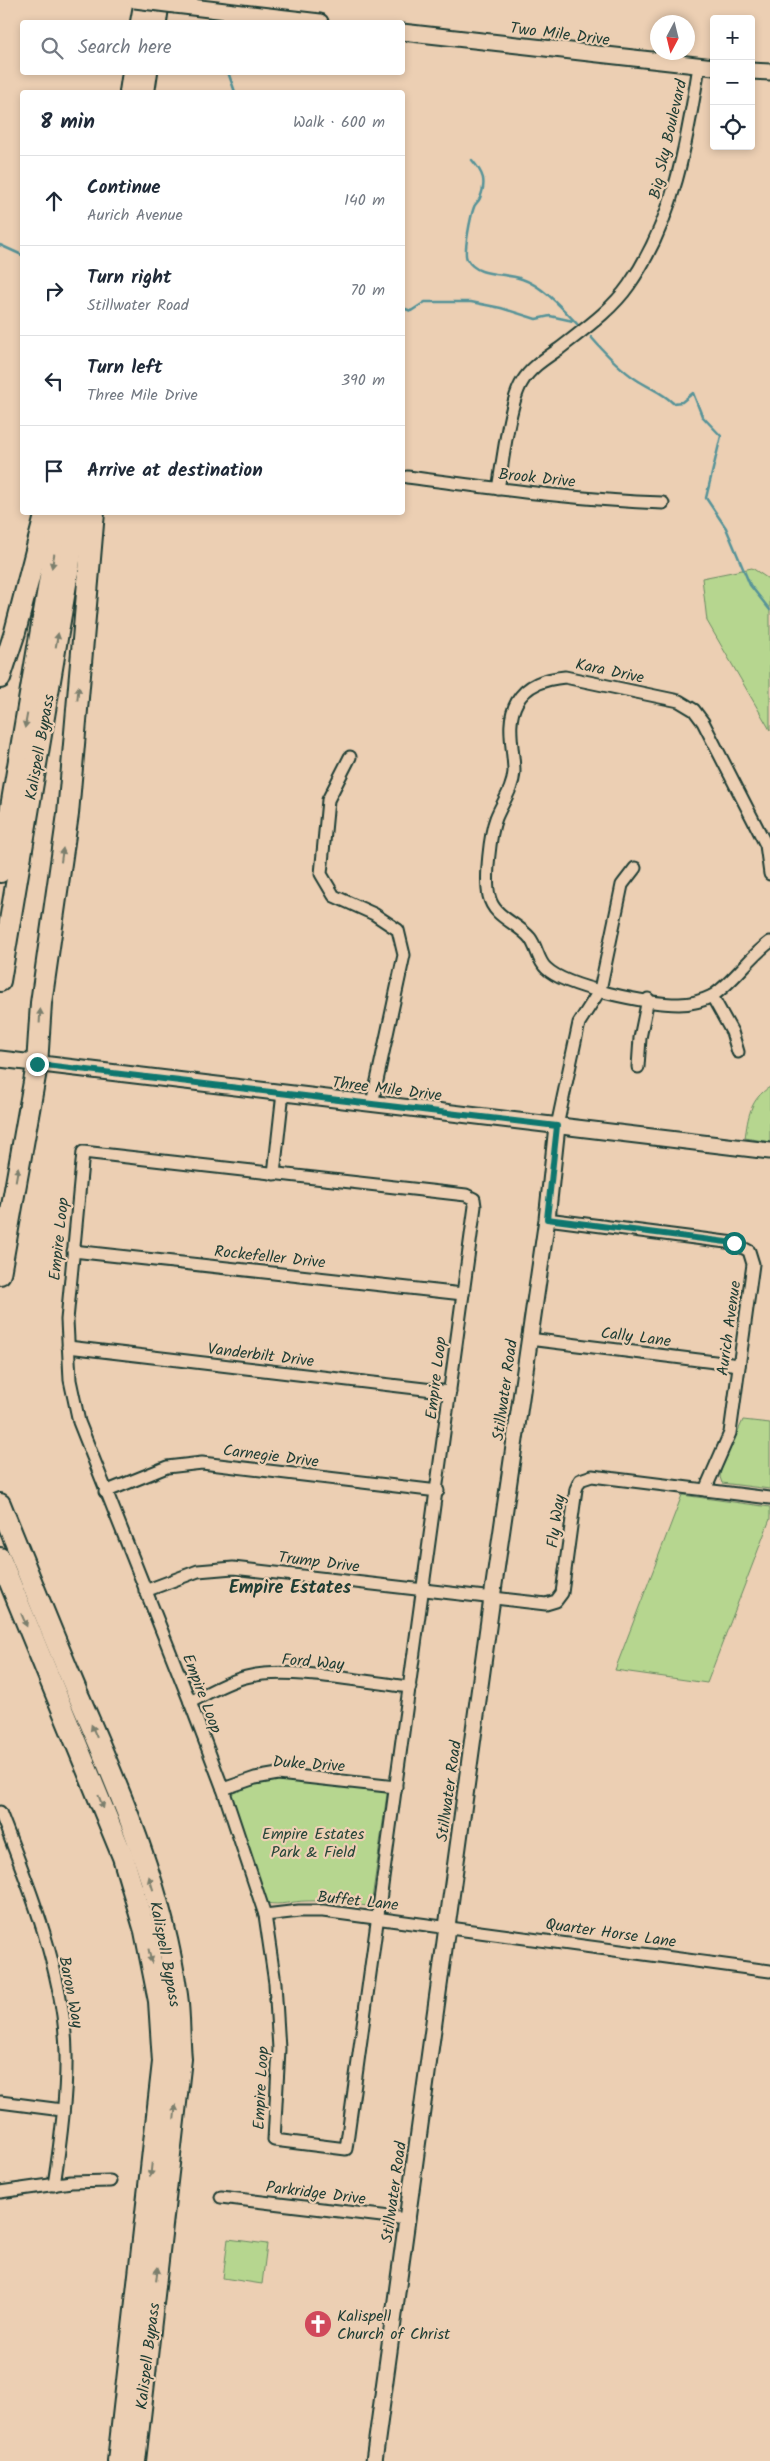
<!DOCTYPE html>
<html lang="en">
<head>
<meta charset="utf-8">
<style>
	body { margin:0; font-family:Kalam,sans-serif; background:#f6f6f7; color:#1f2937 }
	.controls { position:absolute; right:15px; top:15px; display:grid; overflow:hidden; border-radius:5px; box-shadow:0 2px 8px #0003 }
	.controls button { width:45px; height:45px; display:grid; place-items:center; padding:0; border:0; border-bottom:1px solid #e0e1e3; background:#fff; color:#1f2937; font:25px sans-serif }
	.compass { position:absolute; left:650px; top:15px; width:45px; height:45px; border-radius:50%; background:#fff; box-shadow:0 2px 8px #0003; rotate:187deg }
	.stop { position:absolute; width:15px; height:15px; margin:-11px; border:4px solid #0f766e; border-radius:50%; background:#fff }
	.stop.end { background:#0f766e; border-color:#fff; box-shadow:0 1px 5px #0008 }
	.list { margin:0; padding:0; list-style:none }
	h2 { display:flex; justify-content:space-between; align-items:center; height:65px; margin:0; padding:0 20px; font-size:21px }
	h2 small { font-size:16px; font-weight:400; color:#747a83 }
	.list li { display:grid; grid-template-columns:32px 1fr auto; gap:15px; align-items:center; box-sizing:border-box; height:90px; padding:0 20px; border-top:1px solid #e0e1e3 }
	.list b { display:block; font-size:19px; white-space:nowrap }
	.list p { margin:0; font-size:16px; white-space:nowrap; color:#747a83 }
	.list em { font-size:16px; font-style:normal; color:#747a83 }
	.icon { flex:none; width:28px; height:28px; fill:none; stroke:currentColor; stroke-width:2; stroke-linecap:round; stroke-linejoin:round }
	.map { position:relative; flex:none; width:770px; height:2461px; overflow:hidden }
	.search { position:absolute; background:#fff; box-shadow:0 2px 8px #0003; left:20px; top:20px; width:385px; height:55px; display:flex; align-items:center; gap:12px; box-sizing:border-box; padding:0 18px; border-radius:5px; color:#747a83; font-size:19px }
	.panel { position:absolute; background:#fff; box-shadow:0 2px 8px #0003; left:20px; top:90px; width:385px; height:425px; border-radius:5px }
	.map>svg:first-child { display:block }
	.green { fill:#b6d68f; stroke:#6a8a62 }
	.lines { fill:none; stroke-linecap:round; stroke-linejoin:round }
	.stream { stroke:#579398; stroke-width:2.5 }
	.street-casing { stroke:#1f3d34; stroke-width:15 }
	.secondary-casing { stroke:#1f3d34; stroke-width:19 }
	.highway-casing { stroke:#1f3d34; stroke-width:24 }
	.street { stroke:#eccfb3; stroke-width:11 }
	.secondary { stroke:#eccfb3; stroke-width:15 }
	.highway { stroke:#eccfb3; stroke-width:20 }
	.secondary-bridge-casing { stroke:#1f3d34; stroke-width:19; stroke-linecap:butt }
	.secondary-bridge { stroke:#eccfb3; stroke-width:15 }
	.oneway { fill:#7b7f6d }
	.route { stroke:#0f766e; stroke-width:6 }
	.labels { text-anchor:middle; stroke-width:4.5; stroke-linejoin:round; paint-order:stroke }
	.street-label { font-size:16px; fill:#1f3d34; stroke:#eccfb3 }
	.park-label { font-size:16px; fill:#274539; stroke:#eccfb3 }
	.poi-label { font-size:16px; fill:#1f3d34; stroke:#eccfb3; text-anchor:start }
	.neighbourhood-label { font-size:18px; font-weight:bold; fill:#1f3d34; stroke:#eccfb3 }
</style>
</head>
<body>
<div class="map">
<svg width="770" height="2461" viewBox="0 0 770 2461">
	<rect width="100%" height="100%" fill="#eccfb3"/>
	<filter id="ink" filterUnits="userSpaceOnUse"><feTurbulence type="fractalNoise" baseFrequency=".02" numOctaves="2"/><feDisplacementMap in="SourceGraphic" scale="10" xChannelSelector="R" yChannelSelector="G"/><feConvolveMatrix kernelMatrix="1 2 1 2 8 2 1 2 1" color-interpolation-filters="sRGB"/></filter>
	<g filter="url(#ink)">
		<g class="green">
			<path d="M 752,568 L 770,580 L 770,730 L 707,621 L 702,578 Z"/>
			<path d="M 770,1087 L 770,1142 L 745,1138 C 748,1117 750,1099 770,1087 Z"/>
			<path d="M 743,1420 L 770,1423 L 770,1489 L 722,1483 L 720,1477 L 721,1469 Z"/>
			<path d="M 682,1495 L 770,1507 L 770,1519 L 707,1683 L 615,1670 Z"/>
			<path d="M 280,1779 L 384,1791 L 387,1794 L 371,1906 C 349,1905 328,1900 306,1901 C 293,1901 280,1906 267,1903 L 230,1794 L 232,1791 L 246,1785 Z"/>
			<path d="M 228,2239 L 267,2244 L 262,2284 L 223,2278 Z"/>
		</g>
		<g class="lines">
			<g class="stream">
				<path d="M 217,16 L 220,22"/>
				<path d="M 228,72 L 235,92"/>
				<path d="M 472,160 C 483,173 487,181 480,198 C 479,201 475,204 474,207 C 471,215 463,253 467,259 C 477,278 505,272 522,279 C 543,286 563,309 578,325"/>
				<path d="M 0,245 L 22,255"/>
				<path d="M 402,305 L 403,308 L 411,311 L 425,302 L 471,302 L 501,308 L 536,319 L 550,316 L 573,321"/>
				<path d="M 591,337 C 604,352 620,369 637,380 C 649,388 662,392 673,403 L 682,402 L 693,393 L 702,416 L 721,436 L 706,498 L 726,528 L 750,585 L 770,610"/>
			</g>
			<defs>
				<g id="street">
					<path d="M 407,477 C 492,488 577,500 663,503"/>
					<path d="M 498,489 C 503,462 509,403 522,382 C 531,367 546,358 559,349 C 583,330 611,311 629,285 C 674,221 687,142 699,66"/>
					<path d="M 350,757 L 328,800 L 321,874 L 334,896 L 374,914 L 398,930 L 404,955 L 372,1104"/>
					<path d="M 770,874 L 766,845 L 703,722 L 694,710 L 679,701 L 565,677 C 545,679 527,684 517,702 C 505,723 514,749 514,772 C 513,789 502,803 496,818 C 490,834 485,879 489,896 C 494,918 517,922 530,938 C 537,947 538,961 546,968 C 566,988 650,1004 679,1004 C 690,1004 702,1001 712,996 C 734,982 749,957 770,942"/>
					<path d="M 712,996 L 732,1032 L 738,1052"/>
					<path d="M 638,1067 L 640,1038 L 648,999"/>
					<path d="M 557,1126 L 579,1023 L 600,990 L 622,885 L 635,868"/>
					<path d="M 83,1152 L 466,1195 L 474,1199 L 475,1206 L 346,2149 L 274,2140 L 279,2049 L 275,1983 L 265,1915 L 223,1789 L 190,1702 L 79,1422 L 70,1380 L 67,1320 Z"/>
					<path d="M 274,1174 L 283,1092"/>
					<path d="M 547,1219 L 734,1243 L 749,1251 L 753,1264 L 730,1433 L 705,1490"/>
					<path d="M 73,1251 L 463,1294"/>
					<path d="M 529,1339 L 739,1365"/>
					<path d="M 68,1347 L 450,1392"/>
					<path d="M 105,1492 L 167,1467 L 202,1463 L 438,1491"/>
					<path d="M 145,1591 L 198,1571 L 233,1568 L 546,1604 L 556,1601 L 562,1593 L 576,1489 L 580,1480 L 592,1476 L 770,1498"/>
					<path d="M 190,1702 C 208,1693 226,1682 246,1677 C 288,1666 365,1682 410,1687"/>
					<path d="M 223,1789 L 255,1778 L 278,1774 L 396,1787"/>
					<path d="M 0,1812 C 28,1883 65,1976 66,2053 C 67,2092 60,2146 54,2185"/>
					<path d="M 265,1915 L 299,1911 L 323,1911 L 770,1971"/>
					<path d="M 0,2102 L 62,2110"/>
					<path d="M 0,2192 L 71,2182 L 110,2181"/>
					<path d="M 221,2197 L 407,2219"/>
				</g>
				<g id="secondary">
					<path d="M 175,5 L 320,22"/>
					<path d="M 402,32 L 714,67"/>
					<path d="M 751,71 L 770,72"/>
					<path d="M 0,1059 L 770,1151"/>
					<path d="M 374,2461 L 492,1598 L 547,1219 L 557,1126"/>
				</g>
				<g id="highway">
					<path d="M 141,22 L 145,0"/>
					<path d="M 156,22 L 159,0"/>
					<path d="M 130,92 L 133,72"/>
					<path d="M 144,92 L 147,72"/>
					<path d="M 0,678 L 15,632 L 46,512"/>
					<path d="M 0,872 L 61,512"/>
					<path d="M 0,981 L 78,512"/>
					<path d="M 0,1274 L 37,1065 L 41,1003 L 68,814 L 94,512"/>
					<path d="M 0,1504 C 25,1566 50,1628 76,1690 C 118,1787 163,1888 177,1995 C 180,2016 179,2038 181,2059 L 135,2461"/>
					<path d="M 0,1558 L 123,1857 L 145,1931 L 159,2001 L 163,2062 L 118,2461"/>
				</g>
			</defs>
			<use href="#street" class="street-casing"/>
			<use href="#secondary" class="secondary-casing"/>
			<use href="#highway" class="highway-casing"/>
			<use href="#street" class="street"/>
			<use href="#secondary" class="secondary"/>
			<use href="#highway" class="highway"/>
			<defs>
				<path id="secondary-bridge" d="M 135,0 L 175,5"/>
			</defs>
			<use href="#secondary-bridge" class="secondary-bridge-casing"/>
			<use href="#secondary-bridge" class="secondary-bridge"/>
		</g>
		<defs><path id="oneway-solid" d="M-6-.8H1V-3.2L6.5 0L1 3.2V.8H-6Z" transform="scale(1.25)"/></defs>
		<g class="oneway">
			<use href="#oneway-solid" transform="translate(53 561) rotate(100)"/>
			<use href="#oneway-solid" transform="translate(57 640) rotate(-80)"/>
			<use href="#oneway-solid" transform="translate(78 693) rotate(-85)"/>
			<use href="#oneway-solid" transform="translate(26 721) rotate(100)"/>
			<use href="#oneway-solid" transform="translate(62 855) rotate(-82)"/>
			<use href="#oneway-solid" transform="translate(40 1016) rotate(-87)"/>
			<use href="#oneway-solid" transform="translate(17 1174) rotate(-80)"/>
			<use href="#oneway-solid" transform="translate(24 1620) rotate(67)"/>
			<use href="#oneway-solid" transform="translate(94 1731) rotate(-113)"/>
			<use href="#oneway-solid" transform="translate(101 1802) rotate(69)"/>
			<use href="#oneway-solid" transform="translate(151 1883) rotate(-107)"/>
			<use href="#oneway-solid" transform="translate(150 1956) rotate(78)"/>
			<use href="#oneway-solid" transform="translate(175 2112) rotate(-84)"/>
			<use href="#oneway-solid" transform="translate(151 2170) rotate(96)"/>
			<use href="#oneway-solid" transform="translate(157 2274) rotate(-83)"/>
		</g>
	</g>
	<g class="lines" filter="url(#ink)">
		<path class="route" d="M 37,1064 L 557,1126 L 547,1219 L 734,1243"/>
	</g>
	<defs>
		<symbol id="church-disc" viewBox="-11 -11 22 22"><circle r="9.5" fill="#d1495b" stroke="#eccfb3"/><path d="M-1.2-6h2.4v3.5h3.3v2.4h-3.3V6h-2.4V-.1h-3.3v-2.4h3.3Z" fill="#fff"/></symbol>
	</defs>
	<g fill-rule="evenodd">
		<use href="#church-disc" x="302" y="2308" width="32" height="32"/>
	</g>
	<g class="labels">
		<g class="street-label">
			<text transform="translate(560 33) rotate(7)" y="6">Two Mile Drive</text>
			<text transform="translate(667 139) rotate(-77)" y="6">Big Sky Boulevard</text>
			<text transform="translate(537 477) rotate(6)" y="6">Brook Drive</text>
			<text transform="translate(610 670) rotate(12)" y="6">Kara Drive</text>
			<text transform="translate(39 747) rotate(-80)" y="6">Kalispell Bypass</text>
			<text transform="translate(387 1088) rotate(7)" y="6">Three Mile Drive</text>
			<text transform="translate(58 1239) rotate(-84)" y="6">Empire Loop</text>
			<text transform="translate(270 1256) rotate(6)" y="6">Rockefeller Drive</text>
			<text transform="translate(728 1328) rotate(-82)" y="6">Aurich Avenue</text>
			<text transform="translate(636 1336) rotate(7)" y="6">Cally Lane</text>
			<text transform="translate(261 1354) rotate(7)" y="6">Vanderbilt Drive</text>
			<text transform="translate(435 1378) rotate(-83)" y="6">Empire Loop</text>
			<text transform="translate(504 1390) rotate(-82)" y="6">Stillwater Road</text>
			<text transform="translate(271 1455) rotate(7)" y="6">Carnegie Drive</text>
			<text transform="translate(555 1521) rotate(-82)" y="6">Fly Way</text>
			<text transform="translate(319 1561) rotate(7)" y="6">Trump Drive</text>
			<text transform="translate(313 1661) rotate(5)" y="6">Ford Way</text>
			<text transform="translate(203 1693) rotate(69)" y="6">Empire Loop</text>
			<text transform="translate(309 1763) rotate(4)" y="6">Duke Drive</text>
			<text transform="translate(448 1791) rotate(-82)" y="6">Stillwater Road</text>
			<text transform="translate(358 1900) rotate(6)" y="6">Buffet Lane</text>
			<text transform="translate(611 1932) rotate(8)" y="6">Quarter Horse Lane</text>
			<text transform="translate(166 1954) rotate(79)" y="6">Kalispell Bypass</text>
			<text transform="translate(72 1992) rotate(79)" y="6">Baron Way</text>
			<text transform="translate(260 2088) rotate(-87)" y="6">Empire Loop</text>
			<text transform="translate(316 2192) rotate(7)" y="6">Parkridge Drive</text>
			<text transform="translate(393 2192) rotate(-82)" y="6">Stillwater Road</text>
			<text transform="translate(147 2356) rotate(-83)" y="6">Kalispell Bypass</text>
		</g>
		<g class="park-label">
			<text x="313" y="1839">Empire Estates<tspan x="313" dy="18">Park &amp; Field</tspan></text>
		</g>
		<g class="poi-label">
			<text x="337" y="2321">Kalispell<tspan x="337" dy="18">Church of Christ</tspan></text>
		</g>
		<g class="neighbourhood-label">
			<text x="290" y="1593">Empire Estates</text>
		</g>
	</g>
</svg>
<div class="controls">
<button>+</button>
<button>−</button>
<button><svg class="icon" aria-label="locate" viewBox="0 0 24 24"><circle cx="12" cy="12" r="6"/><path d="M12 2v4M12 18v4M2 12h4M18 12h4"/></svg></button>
</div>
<svg class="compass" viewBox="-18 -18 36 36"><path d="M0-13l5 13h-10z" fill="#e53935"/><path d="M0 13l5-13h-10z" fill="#747a83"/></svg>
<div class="stop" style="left:734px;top:1243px"></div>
<div class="stop end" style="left:37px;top:1064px"></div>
<div class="search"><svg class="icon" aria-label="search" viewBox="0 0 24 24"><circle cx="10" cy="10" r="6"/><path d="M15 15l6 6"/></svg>Search here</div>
<section class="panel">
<h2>8 min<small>Walk · 600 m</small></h2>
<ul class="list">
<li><svg class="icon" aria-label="ahead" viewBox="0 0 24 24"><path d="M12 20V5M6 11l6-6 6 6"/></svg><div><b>Continue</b><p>Aurich Avenue</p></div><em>140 m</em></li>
<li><svg class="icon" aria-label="right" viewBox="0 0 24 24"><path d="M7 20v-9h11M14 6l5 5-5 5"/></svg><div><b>Turn right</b><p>Stillwater Road</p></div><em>70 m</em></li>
<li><svg class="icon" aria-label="left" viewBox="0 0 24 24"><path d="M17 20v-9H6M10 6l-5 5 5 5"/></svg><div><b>Turn left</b><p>Three Mile Drive</p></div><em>390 m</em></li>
<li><svg class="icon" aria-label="arrive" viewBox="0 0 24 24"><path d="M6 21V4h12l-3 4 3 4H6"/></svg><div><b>Arrive at destination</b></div></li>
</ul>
</section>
</div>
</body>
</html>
